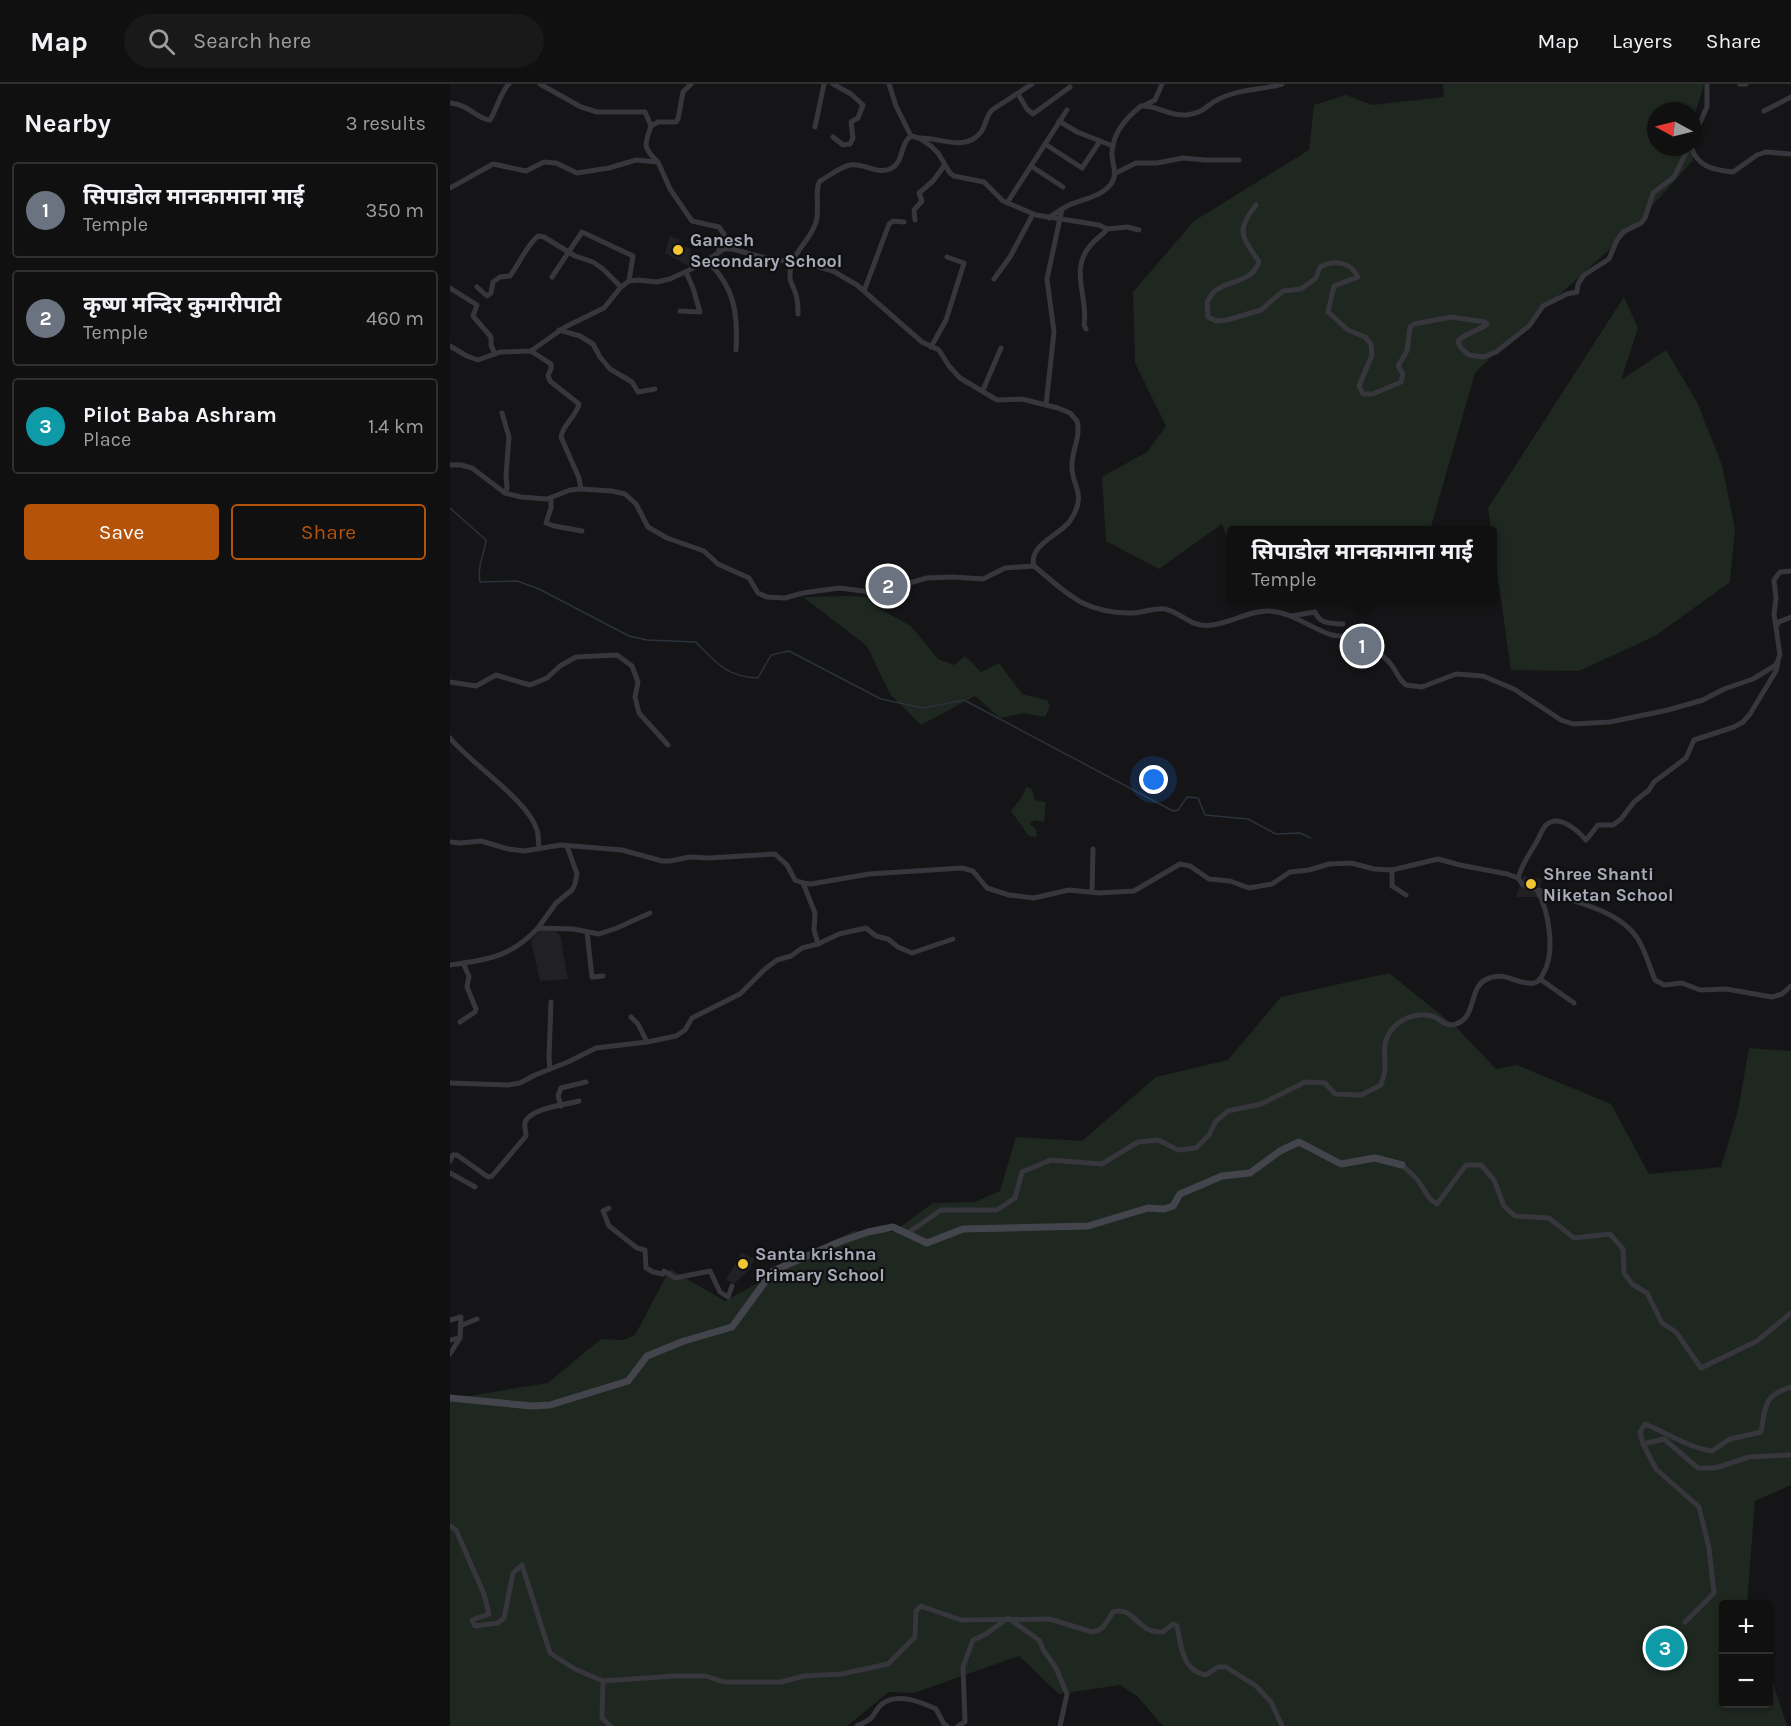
<!DOCTYPE html>
<html lang="en">
<head>
<meta charset="utf-8">
<style>
	body { margin:0; font-family:Karla,"Noto Sans Devanagari",sans-serif; background:#19191a; color:#f1f3f6 }
	.controls { position:absolute; right:18px; bottom:18px; display:grid; overflow:hidden; border-radius:6px; box-shadow:0 2px 4px #0004 }
	.controls button { width:54px; height:54px; display:grid; place-items:center; padding:0; border:0; border-bottom:2px solid #303031; background:#101011; color:#f1f3f6; font:30px sans-serif }
	.compass { position:absolute; left:1197px; top:18px; width:54px; height:54px; border-radius:50%; background:#101011; box-shadow:0 2px 4px #0004; rotate:277deg }
	.you { position:absolute; left:704px; top:696px; width:21px; height:21px; margin:-15px; border:4px solid #fff; border-radius:50%; background:#1a73e8; box-shadow:0 0 0 9px #1a73e833 }
	.badge { display:grid; place-items:center; width:39px; height:39px; border-radius:50%; background:#b45309; color:#fff; font-size:20px; font-weight:700 }
	.pin { position:absolute; translate:-50% -50%; border:3px solid #fff; box-shadow:0 2px 6px #0006 }
	.popup { position:absolute; left:777px; top:442px; width:270px; height:78px; box-sizing:border-box; display:grid; place-content:center; border-radius:6px; background:#101011; filter:drop-shadow(0 2px 4px #0005); font-size:20px; white-space:nowrap; color:#9c9d9f }
	.popup b { font-size:22px; color:#f1f3f6 }
	.popup::after { content:''; position:absolute; left:50%; top:100%; margin-left:-12px; border:12px solid transparent; border-top-color:#101011 }
	.list { margin:0; padding:0; list-style:none }
	h2 { display:flex; justify-content:space-between; align-items:center; height:78px; margin:0; padding:0 24px; font-size:26px }
	h2 small { font-size:20px; font-weight:400; color:#9c9d9f }
	.list li { display:grid; grid-template-columns:39px 1fr auto; gap:18px; align-items:center; box-sizing:border-box; height:96px; margin:0 12px 12px; padding:0 12px; border:2px solid #303031; border-radius:6px }
	.list b { display:block; font-size:22px; white-space:nowrap }
	.list p { margin:0; font-size:20px; white-space:nowrap; color:#9c9d9f }
	.list em { font-size:20px; font-style:normal; color:#9c9d9f }
	.actions { display:flex; gap:12px; padding:18px 24px }
	.actions a { flex:1; padding:14px 0; border:2px solid #b45309; border-radius:6px; text-align:center; font-size:21px; color:#b45309 }
	.actions .main { background:#b45309; color:#fff }
	.icon { flex:none; width:33px; height:33px; fill:none; stroke:currentColor; stroke-width:2; stroke-linecap:round; stroke-linejoin:round }
	.map { position:relative; flex:none; width:1341px; height:1642px; overflow:hidden }
	header { display:flex; align-items:center; gap:36px; box-sizing:border-box; height:84px; padding:0 30px; background:#101011; border-bottom:2px solid #303031 }
	header strong { font-size:28px }
	nav { display:flex; gap:33px; margin-inline-start:auto; font-size:21px }
	.search { width:420px; height:54px; background:#19191a; display:flex; align-items:center; gap:15px; box-sizing:border-box; padding:0 21px; border-radius:33px; color:#9c9d9f; font-size:22px }
	main { display:flex }
	aside { flex:1; background:#101011 }
	.map>svg:first-child { display:block }
	.built { fill:#212124 }
	.green { fill:#1f2721 }
	.lines { fill:none; stroke-linecap:round; stroke-linejoin:round }
	.stream { stroke:#2b323b; stroke-width:1.5 }
	.street { stroke:#36363c; stroke-width:5 }
	.secondary { stroke:#44454c; stroke-width:7 }
	.poi-dot { fill:#f2c632; stroke:#101012; stroke-width:2 }
	.labels { text-anchor:middle; stroke-width:4.5; stroke-linejoin:round; paint-order:stroke }
	.poi-label { font-size:18px; font-weight:bold; fill:#a7aab7; stroke:#101012; text-anchor:start }
</style>
</head>
<body>
<header>
<strong>Map</strong>
<div class="search"><svg class="icon" aria-label="search" viewBox="0 0 24 24"><circle cx="10" cy="10" r="6"/><path d="M15 15l6 6"/></svg>Search here</div>
<nav><a>Map</a><a>Layers</a><a>Share</a></nav>
</header>
<main>
<aside>
<h2>Nearby<small>3 results</small></h2>
<ul class="list">
<li><span class="badge" style="background:#6b7280">1</span><div><b>सिपाडोल मानकामाना माई</b><p>Temple</p></div><em>350 m</em></li>
<li><span class="badge" style="background:#6b7280">2</span><div><b>कृष्ण मन्दिर कुमारीपाटी</b><p>Temple</p></div><em>460 m</em></li>
<li><span class="badge" style="background:#0f9aa8">3</span><div><b>Pilot Baba Ashram</b><p>Place</p></div><em>1.4 km</em></li>
</ul>
<div class="actions"><a class="main">Save</a><a>Share</a></div>
</aside>
<div class="map">
<svg width="1341" height="1642" viewBox="0 0 1341 1642">
	<rect width="100%" height="100%" fill="#151517"/>
	<g class="built">
		<path d="M 220,152 L 230,156 L 229,160 L 241,165 L 240,168 L 253,176 L 240,183 L 215,169 Z"/>
		<path d="M 1073,792 L 1092,795 L 1088,813 L 1066,813 Z"/>
		<path d="M 93,842 L 100,842 L 110,851 L 118,895 L 90,897 L 81,857 Z"/>
		<path d="M 292,1169 L 304,1175 L 300,1185 L 284,1200 L 276,1195 Z"/>
	</g>
	<g class="green">
		<path d="M 993,0 L 1254,0 L 1242,40 L 1242,27 L 1206,27 L 1206,63 L 1242,63 L 1242,54 L 1243,76 L 1181,146 L 1046,268 L 1025,289 L 980,446 L 948,446 L 946,441 L 941,446 L 876,446 L 874,441 L 869,446 L 782,446 L 781,464 L 772,440 L 709,485 L 656,457 L 652,393 L 697,368 L 716,342 L 685,279 L 683,208 L 744,137 L 859,66 L 864,21 L 896,11 L 922,21 L 994,13 Z"/>
		<path d="M 1174,213 L 1188,244 L 1171,296 L 1216,266 L 1247,318 L 1272,381 L 1285,445 L 1280,498 L 1205,552 L 1129,587 L 1061,586 L 1038,424 Z"/>
		<path d="M 400,512 L 419,513 L 428,524 L 461,542 L 488,575 L 504,581 L 515,572 L 531,588 L 549,579 L 572,610 L 597,616 L 600,622 L 595,633 L 574,629 L 550,634 L 525,612 L 471,641 L 440,610 L 417,562 L 353,513 Z"/>
		<path d="M 576,703 L 582,705 L 585,716 L 596,718 L 594,738 L 584,736 L 580,740 L 586,745 L 587,753 L 579,752 L 561,727 L 572,713 Z"/>
		<path d="M 939,889 L 1006,943 L 1046,985 L 1067,981 L 1161,1020 L 1199,1090 L 1271,1083 L 1288,1026 L 1299,964 L 1341,967 L 1341,1401 L 1305,1417 L 1297,1520 L 1274,1520 L 1274,1620 L 1318,1620 L 1319,1587 L 1337,1642 L 713,1642 L 687,1612 L 670,1601 L 609,1610 L 569,1572 L 464,1609 L 439,1608 L 397,1642 L 0,1642 L 0,1315 L 98,1299 L 151,1255 L 173,1256 L 185,1251 L 220,1185 L 275,1217 L 403,1147 L 443,1148 L 483,1119 L 525,1118 L 550,1107 L 566,1053 L 632,1057 L 706,993 L 778,976 L 831,913 Z"/>
	</g>
	<g class="lines">
		<path class="stream" d="M 0,424 L 36,456 C 34,471 27,483 30,498 L 67,497 L 89,505 L 179,552 L 197,556 L 246,558 C 266,579 278,593 308,594 L 321,571 L 339,567 L 431,615 L 473,624 L 514,616 L 723,727 L 728,726 L 737,713 L 748,714 L 755,731 L 798,735 L 826,750 L 850,749 L 861,754"/>
		<g class="street">
			<path d="M 90,0 L 131,23 L 147,28 L 195,28 L 201,42 C 195,60 192,63 207,77"/>
			<path d="M 383,0 L 401,10 L 413,21 L 408,34 L 401,38 L 403,54 L 400,60 L 393,61 L 383,53"/>
			<path d="M 439,0 L 446,22 L 461,52"/>
			<path d="M 1290,0 L 1296,0"/>
			<path d="M 568,10 L 577,25 L 583,30 L 620,3"/>
			<path d="M 0,19 C 18,20 27,35 40,36 C 46,27 52,5 59,0"/>
			<path d="M 695,21 L 705,16 L 712,0"/>
			<path d="M 1314,27 L 1341,13"/>
			<path d="M 609,37 L 627,48 L 663,62"/>
			<path d="M 201,42 L 208,38 L 226,38 L 228,35 L 233,8 L 241,0"/>
			<path d="M 365,43 L 374,0"/>
			<path d="M 461,52 L 469,54 L 481,62 L 488,69 L 500,89 L 504,92 L 534,98 L 553,117 L 586,131 L 649,141 L 657,145 C 652,152 645,155 640,162 C 619,186 639,215 634,241 L 636,245"/>
			<path d="M 471,54 C 491,54 516,68 531,48 C 536,41 536,32 542,26 L 582,0"/>
			<path d="M 1242,56 L 1257,23 L 1257,0"/>
			<path d="M 595,60 L 632,84 L 650,57"/>
			<path d="M 1241,63 C 1248,83 1263,86 1283,88 L 1307,71 L 1316,68 L 1341,70"/>
			<path d="M 581,82 L 613,103"/>
			<path d="M 664,90 L 686,79 L 707,79 L 733,74 L 755,76 L 789,76"/>
			<path d="M 0,104 L 43,80 L 76,87 L 94,78 L 106,79 L 127,89 L 159,84 L 186,76 L 208,78 L 220,105 L 242,137 L 269,143 L 274,150 L 269,161 L 269,167"/>
			<path d="M 557,119 L 617,26"/>
			<path d="M 806,121 C 785,148 792,152 809,178 C 801,199 781,195 766,206 C 762,209 759,215 757,218 L 758,233 L 766,237 L 777,236 L 811,226 L 833,207 L 851,205 L 866,194 L 870,183 C 884,176 900,177 908,193 L 884,202 L 878,228 L 898,246 L 915,253 L 921,260 L 922,271 L 909,302 L 913,310 L 923,310 L 951,298 L 953,290 L 948,282 L 957,267 L 960,243 L 964,240 L 1001,233 L 1035,238 L 1037,240 C 1027,248 1017,248 1008,257 L 1010,263 L 1019,271 L 1034,273 L 1046,268 L 1079,242 L 1093,222 L 1117,210 L 1127,208 L 1128,200 L 1134,191 L 1159,175 L 1167,156 L 1173,148 L 1191,139 L 1195,134 L 1203,109 L 1224,93 L 1239,63"/>
			<path d="M 599,134 C 605,129 612,125 619,121 C 633,115 651,113 661,100 C 669,90 661,79 662,68 C 663,49 677,33 691,22 C 706,21 719,32 736,31 C 755,29 754,22 769,15 C 791,4 810,7 832,0"/>
			<path d="M 465,136 L 464,126 L 472,117 L 469,109 L 483,97 L 494,82"/>
			<path d="M 657,145 L 677,143 L 689,146"/>
			<path d="M 257,177 C 285,203 288,230 286,266"/>
			<path d="M 102,193 L 132,148 L 183,172 L 179,197"/>
			<path d="M 544,195 L 560,173 L 583,130"/>
			<path d="M 27,203 L 37,212 L 41,209 L 43,198 L 50,193 L 60,192 C 70,179 76,162 88,152 L 94,153 L 125,172 L 143,178 L 153,185 L 171,203"/>
			<path d="M 0,204 L 27,221 L 23,232 L 41,253 L 41,261 L 45,270"/>
			<path d="M 414,207 L 439,140 L 443,137 L 454,138"/>
			<path d="M 230,227 L 250,228 L 243,204 L 236,188"/>
			<path d="M 348,230 C 348,224 348,217 346,211 C 345,205 340,199 340,193 C 339,169 360,159 366,138 C 370,125 364,106 370,97 C 379,92 390,83 400,81 C 414,78 428,92 442,84 C 454,77 450,59 461,52"/>
			<path d="M 109,246 L 130,252 L 143,260 L 150,273 L 160,285 L 182,298 L 188,308 L 205,305"/>
			<path d="M 0,262 L 17,272 L 28,276 L 50,268 L 81,267 L 115,243 L 154,224 L 171,203 L 179,197 L 188,196 L 207,198 L 220,195 L 250,181 L 274,165 L 282,165 L 316,174 L 366,182 L 383,187 L 407,201 L 472,258 L 489,266 L 499,282 L 510,294 L 547,316 L 572,315 L 608,324 L 620,329 L 627,337 C 631,351 623,364 622,379 C 620,403 639,408 620,437 C 610,451 578,461 584,482"/>
			<path d="M 481,263 L 496,236 L 514,179 L 497,173"/>
			<path d="M 81,267 L 101,280 L 101,285 L 98,291 L 100,297 L 129,320 C 126,333 113,340 111,353 L 129,394 L 131,405"/>
			<path d="M 533,306 L 551,264"/>
			<path d="M 596,321 L 604,248 L 597,195 L 612,125"/>
			<path d="M 52,329 L 59,353 L 56,391 L 57,404 L 55,409"/>
			<path d="M 0,381 L 11,381 L 22,384 L 55,409 L 71,413 L 97,415 L 120,406 L 131,405 L 162,407 L 175,410 L 186,420 L 198,443 L 217,454 L 254,467 L 268,480 L 299,494 L 308,509 L 317,513 L 335,514 L 353,509 L 389,504 L 413,507 L 430,513 L 438,511 L 459,499 L 477,494 L 503,493 L 533,495 L 555,484 L 584,482 C 618,510 632,528 679,529 C 692,530 703,523 715,525 C 733,529 740,544 762,541 C 781,539 800,526 819,527 C 841,528 859,543 879,550 C 891,555 907,549 914,553 C 919,555 920,559 923,563 C 928,569 935,573 940,579 C 946,586 948,595 956,601 L 972,603 L 1006,590 L 1033,592 L 1064,605 L 1111,636 L 1123,640 L 1160,638 L 1218,626 L 1253,616 L 1274,605 L 1303,595 L 1326,581 L 1330,571 L 1324,530 L 1326,514 L 1324,496 L 1330,488 L 1341,487"/>
			<path d="M 101,415 L 101,424 L 96,439 L 104,442 L 132,447"/>
			<path d="M 841,532 L 865,528 C 871,541 880,539 893,540"/>
			<path d="M 1327,541 L 1329,538 L 1341,533"/>
			<path d="M 0,598 L 26,602 L 46,591 L 80,601 L 97,594 L 110,582 L 126,573 L 167,571 L 182,582 L 188,598 L 185,613 L 189,629 L 218,661"/>
			<path d="M 0,654 C 21,680 78,716 87,746 C 89,752 88,759 89,765"/>
			<path d="M 0,758 L 10,759 L 31,757 L 58,765 L 74,767 L 111,761 L 172,766 L 212,777 L 220,777 L 240,773 L 259,774 L 325,770 L 337,781 L 345,796 L 353,799 L 361,800 L 419,790 L 512,784 L 523,787 L 537,804 L 559,811 L 584,814 L 619,806 L 649,809 L 684,807 L 730,780 L 740,782 L 759,795 L 780,797 L 799,804 L 822,800 L 840,788 L 859,786 L 879,780 L 901,779 L 924,785 L 942,786 L 988,775 L 1010,781 L 1057,790 L 1068,794 L 1073,801 C 1107,814 1169,822 1189,857 C 1196,869 1200,884 1205,896 L 1214,901 L 1232,899 L 1250,906 L 1276,905 L 1322,913 L 1332,910 L 1341,902"/>
			<path d="M 942,786 L 942,802 L 956,811"/>
			<path d="M 1068,794 C 1073,778 1079,771 1087,757 C 1090,752 1092,745 1096,741 C 1109,729 1128,747 1136,756 L 1148,741 L 1163,741 L 1171,735 L 1184,718 L 1199,706 L 1204,698 L 1236,674 L 1244,656 L 1284,643 L 1293,638 L 1300,630 L 1326,587 L 1328,579"/>
			<path d="M 353,799 L 365,829 L 364,846 L 368,860"/>
			<path d="M 642,808 L 643,765"/>
			<path d="M 88,844 L 106,819 L 122,806 L 125,800 L 127,790 L 117,762"/>
			<path d="M 137,848 L 142,893 L 153,892"/>
			<path d="M 0,881 C 37,876 61,873 88,844 L 123,845 L 149,850 L 167,844 L 200,829"/>
			<path d="M 1090,895 L 1124,919"/>
			<path d="M 181,933 L 188,940 L 197,958"/>
			<path d="M 10,938 L 25,928 L 26,925 L 17,903 L 19,892 L 13,879"/>
			<path d="M 100,985 L 99,974 L 101,918"/>
			<path d="M 0,999 L 58,1001 L 70,999 L 85,991 L 118,978 L 146,964 L 197,958 L 226,952 L 235,946 L 242,934 L 290,910 L 315,885 L 327,876 L 341,872 L 352,864 L 368,860 L 389,850 L 416,844 L 426,852 L 438,855 L 448,863 L 462,869 L 503,855"/>
			<path d="M 111,1022 L 108,1012 L 111,1004 L 136,998"/>
			<path d="M 0,1077 L 3,1071 L 7,1071 L 38,1093 L 42,1092 L 76,1052 C 76,1048 74,1042 75,1038 C 81,1024 115,1021 129,1017"/>
			<path d="M 952,1081 L 967,1095 L 980,1115 L 987,1120 L 1016,1081 L 1031,1081 L 1044,1096 L 1054,1122 L 1065,1132 L 1099,1134 L 1124,1154 L 1160,1150 L 1173,1165 L 1174,1189 L 1182,1200 L 1197,1209 L 1212,1239 L 1226,1248 L 1251,1284 L 1307,1257 L 1341,1229"/>
			<path d="M 0,1089 L 25,1103"/>
			<path d="M 159,1124 L 153,1127 L 159,1142 L 187,1164 L 195,1166 L 196,1184 L 203,1188 L 213,1190 L 214,1187 L 225,1194 L 260,1187 L 270,1208 L 278,1213 L 282,1202"/>
			<path d="M 458,1149 L 491,1126 L 547,1126 L 565,1114 L 572,1088 L 601,1076 L 652,1080 L 688,1058 L 708,1056 L 728,1066 L 746,1064 L 759,1051 L 766,1037 L 778,1027 L 811,1020 L 855,998 L 875,999 L 885,1010 L 911,1011 L 931,1001 C 932,995 936,989 935,983 C 935,965 931,956 946,941 C 956,932 972,928 985,933 C 992,937 997,943 1006,940 C 1026,934 1019,905 1035,896 C 1055,885 1067,902 1084,899 C 1089,898 1091,894 1093,890 C 1106,869 1099,827 1087,806"/>
			<path d="M 0,1236 L 11,1233 L 10,1254 L 0,1270"/>
			<path d="M 10,1242 L 27,1235"/>
			<path d="M 0,1256 L 10,1254"/>
			<path d="M 1341,1303 C 1313,1312 1316,1321 1311,1348 L 1280,1355 L 1262,1367 C 1239,1364 1217,1349 1195,1340 L 1190,1348 L 1193,1360 L 1214,1355 L 1248,1384 L 1265,1384 L 1299,1373 L 1341,1371"/>
			<path d="M 1193,1360 L 1206,1385 L 1249,1423 L 1259,1464 L 1264,1509 L 1235,1538"/>
			<path d="M 0,1442 L 6,1446 L 34,1510 L 39,1530 L 22,1536 L 25,1542 L 48,1539 L 54,1534 L 63,1489 L 72,1481 L 100,1569 L 125,1585 L 153,1597 L 224,1592 L 256,1592 L 274,1598 L 331,1598 L 354,1592 L 392,1590 L 438,1580 L 465,1553 L 466,1527 L 471,1522 L 511,1536 L 600,1535 L 642,1548 C 655,1546 656,1538 663,1528 C 681,1522 687,1543 702,1547 C 706,1548 709,1548 713,1548 L 723,1540 L 727,1542 C 731,1562 732,1587 756,1591 L 768,1583 L 776,1583 L 806,1602 L 821,1618 L 832,1642"/>
			<path d="M 153,1597 L 152,1634 L 160,1642"/>
			<path d="M 407,1642 C 411,1640 416,1638 420,1635 C 425,1630 427,1624 432,1620 C 447,1608 471,1618 486,1625 L 494,1640 L 497,1642"/>
			<path d="M 508,1642 L 515,1638 L 513,1583 L 523,1556 L 536,1550 L 558,1534 L 589,1556 L 594,1567 L 606,1584 L 617,1610 L 610,1642"/>
		</g>
		<path class="secondary" d="M 0,1314 L 82,1322 L 100,1321 L 178,1297 L 197,1272 L 234,1257 L 282,1243 L 323,1187 L 389,1158 L 418,1148 L 443,1143 L 477,1159 L 513,1145 L 638,1142 L 698,1124 L 714,1125 L 723,1122 L 730,1110 L 772,1092 L 800,1089 L 830,1067 L 849,1058 L 891,1080 L 925,1074 L 952,1081"/>
	</g>
	<g class="poi-dot">
		<circle cx="228" cy="166" r="6"/>
		<circle cx="1081" cy="800" r="6"/>
		<circle cx="293" cy="1180" r="6"/>
	</g>
	<g class="labels">
		<g class="poi-label">
			<text x="240" y="162">Ganesh<tspan x="240" dy="21">Secondary School</tspan></text>
			<text x="1093" y="796">Shree Shanti<tspan x="1093" dy="21">Niketan School</tspan></text>
			<text x="305" y="1176">Santa krishna<tspan x="305" dy="21">Primary School</tspan></text>
		</g>
	</g>
</svg>
<div class="controls">
<button>+</button>
<button>−</button>
</div>
<svg class="compass" viewBox="-18 -18 36 36"><path d="M0-13l5 13h-10z" fill="#e53935"/><path d="M0 13l5-13h-10z" fill="#9c9d9f"/></svg>
<div class="you"></div>
<div class="pin badge" style="left:912px;top:562px;background:#6b7280">1</div>
<div class="popup"><b>सिपाडोल मानकामाना माई</b>Temple</div>
<div class="pin badge" style="left:438px;top:502px;background:#6b7280">2</div>
<div class="pin badge" style="left:1215px;top:1564px;background:#0f9aa8">3</div>
</div>
</main>
</body>
</html>
